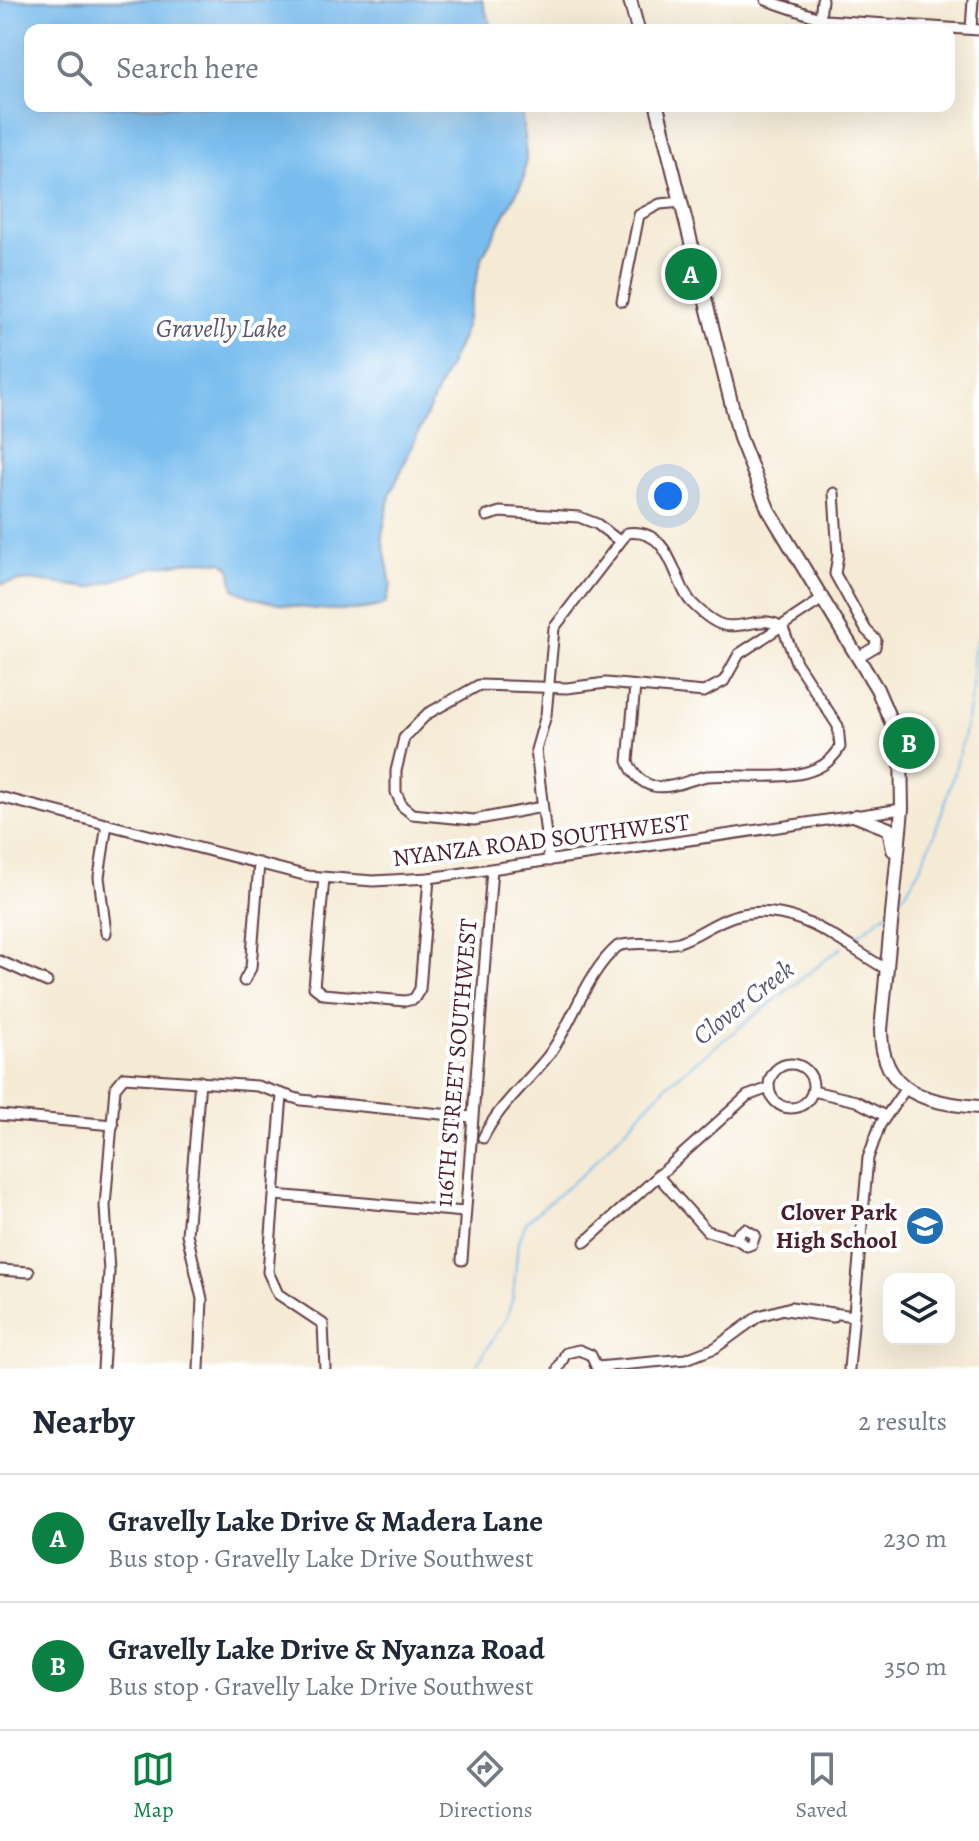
<!DOCTYPE html>
<html lang="en">
<head>
<meta charset="utf-8">
<style>
	body { margin:0; font-family:Alegreya,serif; background:#f2f2f3; color:#1f2937 }
	.controls { position:absolute; right:24px; bottom:24px; display:grid; overflow:hidden; border-radius:16px; box-shadow:0 8px 32px #0002 }
	.controls button { width:72px; height:72px; display:grid; place-items:center; padding:0; border:0; border-bottom:2px solid #e0e1e3; background:#fff; color:#1f2937; font:40px sans-serif }
	.you { position:absolute; left:668px; top:496px; width:28px; height:28px; margin:-20px; border:6px solid #fff; border-radius:50%; background:#1a73e8; box-shadow:0 0 0 12px #1a73e833 }
	.badge { display:grid; place-items:center; width:52px; height:52px; border-radius:50%; background:#0b8043; color:#fff; font-size:26px; font-weight:700 }
	.pin { position:absolute; translate:-50% -50%; border:4px solid #fff; box-shadow:0 2px 8px #0006 }
	.list { margin:0; padding:0; list-style:none }
	h2 { display:flex; justify-content:space-between; align-items:center; height:104px; margin:0; padding:0 32px; font-size:34px }
	h2 small { font-size:26px; font-weight:400; color:#747a83 }
	.list li { display:grid; grid-template-columns:52px 1fr auto; gap:24px; align-items:center; box-sizing:border-box; height:128px; padding:0 32px; border-top:2px solid #e0e1e3 }
	.list b { display:block; font-size:30px; white-space:nowrap }
	.list p { margin:0; font-size:26px; white-space:nowrap; color:#747a83 }
	.list em { font-size:26px; font-style:normal; color:#747a83 }
	.icon { flex:none; width:44px; height:44px; fill:none; stroke:currentColor; stroke-width:2; stroke-linecap:round; stroke-linejoin:round }
	.map { position:relative; flex:none; width:979px; height:1369px; overflow:hidden }
	.search { position:absolute; background:#fff; box-shadow:0 8px 32px #0002; left:24px; right:24px; top:24px; height:88px; display:flex; align-items:center; gap:20px; box-sizing:border-box; padding:0 28px; border-radius:16px; color:#747a83; font-size:30px }
	.sheet { height:360px; background:#fff }
	nav { display:flex; justify-content:space-around; align-items:center; box-sizing:border-box; height:112px; border-top:2px solid #e0e1e3; background:#fff; font-size:22px; color:#747a83 }
	nav a { display:grid; justify-items:center; gap:4px }
	nav .on { color:#0b8043 }
	.map>svg:first-child { display:block }
	.water { fill:#79bdef; stroke:#626e8d; stroke-width:2 }
	.lines { fill:none; stroke-linecap:round; stroke-linejoin:round }
	.stream { stroke:#79bdef; stroke-width:2 }
	.minor-casing { stroke:#643d44; stroke-width:13 }
	.major-casing { stroke:#643d44; stroke-width:16 }
	.minor { stroke:#fff; stroke-width:9 }
	.major { stroke:#fff; stroke-width:12 }
	.labels { text-anchor:middle; stroke-width:8; stroke-linejoin:round; paint-order:stroke }
	.street-label { font-size:24px; fill:#4a1f2b; stroke:#fff }
	.poi-label { font-size:24px; font-weight:bold; fill:#4a1f2b; stroke:#fff; text-anchor:end }
	.water-label { font-size:26px; font-style:italic; fill:#5a5670; stroke:#fff }
</style>
</head>
<body>
<div class="map">
<svg width="979" height="1369" viewBox="0 0 979 1369">
	<rect width="100%" height="100%" fill="#fff"/>
	<filter id="ink" filterUnits="userSpaceOnUse"><feTurbulence type="fractalNoise" baseFrequency=".0125" numOctaves="2"/><feDisplacementMap in="SourceGraphic" scale="16" xChannelSelector="R" yChannelSelector="G"/><feConvolveMatrix kernelMatrix="1 2 1 2 8 2 1 2 1" color-interpolation-filters="sRGB"/></filter>
	<filter id="wash" filterUnits="userSpaceOnUse"><feTurbulence type="fractalNoise" baseFrequency=".006" numOctaves="4" result="noise"/><feDisplacementMap in="SourceGraphic" scale="32" xChannelSelector="R" yChannelSelector="G"/><feGaussianBlur stdDeviation="1.8" result="paint"/><feColorMatrix in="noise" values="0 0 0 0 0 0 0 0 0 0 0 0 0 0 0 0 0 1.4 0 .05"/><feComposite in="paint" operator="in"/></filter>
	<g filter="url(#wash)">
		<rect width="100%" height="100%" fill="#f5ead4"/>
		<path class="water" d="M 0,0 L 482,0 L 492,30 L 30,30 L 30,106 L 521,106 L 526,157 L 524,179 L 482,257 L 463,335 L 390,495 L 382,536 L 391,585 L 386,603 C 358,618 262,607 234,589 L 230,568 L 222,562 L 192,561 L 151,568 L 90,588 L 30,580 L 0,584 Z"/>
		<g class="lines">
			<g class="stream">
				<path d="M 899,900 C 933,863 963,748 971,696 C 974,676 970,655 979,636"/>
				<path d="M 850,941 L 887,913"/>
				<path d="M 474,1369 L 506,1319 L 513,1298 L 518,1241 L 527,1221 L 585,1172 L 670,1082 L 842,947"/>
			</g>
		</g>
	</g>
	<g filter="url(#ink)">
		<g class="lines">
			<defs>
				<g id="minor">
					<path d="M 766,0 L 825,20 L 979,30"/>
					<path d="M 820,18 L 822,0"/>
					<path d="M 971,29 L 973,0"/>
					<path d="M 622,301 L 639,215 L 660,204 L 682,202"/>
					<path d="M 834,493 L 838,555 L 835,574 L 866,630 L 876,640 L 875,647 L 858,657"/>
					<path d="M 487,516 L 500,512 L 579,517 L 597,524 L 618,540"/>
					<path d="M 0,797 L 308,876 L 373,881 L 429,878 L 902,809"/>
					<path d="M 542,807 L 474,820 L 412,814 L 402,806 L 396,792 L 396,771 L 404,738 L 427,714 L 479,685 L 567,688 L 606,683 L 704,692 L 724,681 L 739,654 L 821,600"/>
					<path d="M 549,861 L 536,750 L 546,715 L 554,628 L 627,533 C 674,527 673,586 693,604 C 701,612 712,622 723,625 C 744,630 764,613 783,628 L 796,662 L 838,726 L 840,747 C 817,790 747,772 707,776 C 689,779 672,790 653,786 C 641,783 632,773 628,761 L 635,686"/>
					<path d="M 324,878 L 314,987 L 323,994 L 405,1001 L 414,999 L 420,989 L 429,878"/>
					<path d="M 106,933 L 99,877 L 107,824"/>
					<path d="M 0,961 L 47,982"/>
					<path d="M 244,981 L 251,968 L 259,863"/>
					<circle cx="791" cy="1086" r="22"/>
					<path d="M 813,1091 L 856,1101 L 885,1116"/>
					<path d="M 282,1095 L 268,1272 L 278,1294 L 323,1324 L 325,1369"/>
					<path d="M 0,1115 L 113,1125"/>
					<path d="M 483,1138 C 499,1105 526,1084 548,1056 C 574,1022 585,974 618,946 C 638,940 658,947 679,942 C 698,936 714,922 734,916 C 793,899 839,942 886,969"/>
					<path d="M 657,1175 L 707,1231 L 738,1240 L 747,1246 L 752,1244 L 755,1235 L 745,1229 L 738,1234 L 738,1240"/>
					<path d="M 275,1195 L 464,1212"/>
					<path d="M 585,1242 L 747,1096 L 769,1088"/>
					<path d="M 462,1260 L 492,869"/>
					<path d="M 0,1270 L 29,1272"/>
					<path d="M 786,1310 L 833,1317"/>
					<path d="M 597,1367 L 686,1359 L 715,1348 L 759,1316 L 791,1307 L 853,1316"/>
					<path d="M 103,1369 L 109,1272 L 105,1206 L 115,1088 L 124,1077 L 257,1086 L 301,1100 L 471,1117"/>
					<path d="M 199,1369 L 202,1299 L 187,1234 L 200,1081"/>
					<path d="M 558,1369 L 566,1353 L 579,1350 L 591,1355 L 597,1369"/>
					<path d="M 849,1369 L 868,1158 L 880,1125 L 906,1088"/>
				</g>
				<g id="major">
					<path d="M 630,0 L 638,30"/>
					<path d="M 657,106 L 740,438 L 768,509 L 877,689 L 901,745 L 902,809 L 881,1030 C 881,1093 927,1103 979,1107"/>
					<path d="M 856,816 L 889,829 L 893,850"/>
				</g>
			</defs>
			<use href="#minor" class="minor-casing"/>
			<use href="#major" class="major-casing"/>
			<use href="#minor" class="minor"/>
			<use href="#major" class="major"/>
		</g>
	</g>
	<defs>
		<symbol id="school-disc" viewBox="-11 -11 22 22"><circle r="9.5" fill="#1f6fb2" stroke="#fff"/><path d="M0-5L7-2L0 1L-7-2ZM-4 1L0 2.5L4 1V4Q0 6-4 4Z" fill="#fff"/></symbol>
	</defs>
	<g fill-rule="evenodd">
		<use href="#school-disc" x="903" y="1204" width="44" height="44"/>
	</g>
	<g class="labels">
		<g class="street-label">
			<text transform="translate(541 840) rotate(-7)" y="8">NYANZA ROAD SOUTHWEST</text>
			<text transform="translate(456 1063) rotate(-85)" y="8">116TH STREET SOUTHWEST</text>
		</g>
		<g class="poi-label">
			<text x="897" y="1220">Clover Park<tspan x="897" dy="28">High School</tspan></text>
		</g>
		<g class="water-label">
			<text x="221" y="337">Gravelly Lake</text>
			<text transform="translate(743 1002) rotate(-38)" y="9">Clover Creek</text>
		</g>
	</g>
</svg>
<div class="controls">
<button><svg class="icon" aria-label="layers" viewBox="0 0 24 24"><path d="M12 4l9 5-9 5-9-5zM3 14l9 5 9-5"/></svg></button>
</div>
<div class="you"></div>
<div class="pin badge" style="left:691px;top:274px">A</div>
<div class="pin badge" style="left:909px;top:743px">B</div>
<div class="search"><svg class="icon" aria-label="search" viewBox="0 0 24 24"><circle cx="10" cy="10" r="6"/><path d="M15 15l6 6"/></svg>Search here</div>
</div>
<section class="sheet">
<h2>Nearby<small>2 results</small></h2>
<ul class="list">
<li><span class="badge">A</span><div><b>Gravelly Lake Drive &amp; Madera Lane</b><p>Bus stop · Gravelly Lake Drive Southwest</p></div><em>230 m</em></li>
<li><span class="badge">B</span><div><b>Gravelly Lake Drive &amp; Nyanza Road</b><p>Bus stop · Gravelly Lake Drive Southwest</p></div><em>350 m</em></li>
</ul>
</section>
<nav>
<a class="on"><svg class="icon" aria-label="map" viewBox="0 0 24 24"><path d="M3 6l6-2 6 2 6-2v14l-6 2-6-2-6 2zM9 4v14M15 6v14"/></svg>Map</a>
<a><svg class="icon" aria-label="directions" viewBox="0 0 24 24"><path d="M12 3l9 9-9 9-9-9zM9 14v-3h6M13 9l2 2-2 2"/></svg>Directions</a>
<a><svg class="icon" aria-label="saved" viewBox="0 0 24 24"><path d="M7 4h10v16l-5-4-5 4z"/></svg>Saved</a>
</nav>
</body>
</html>
